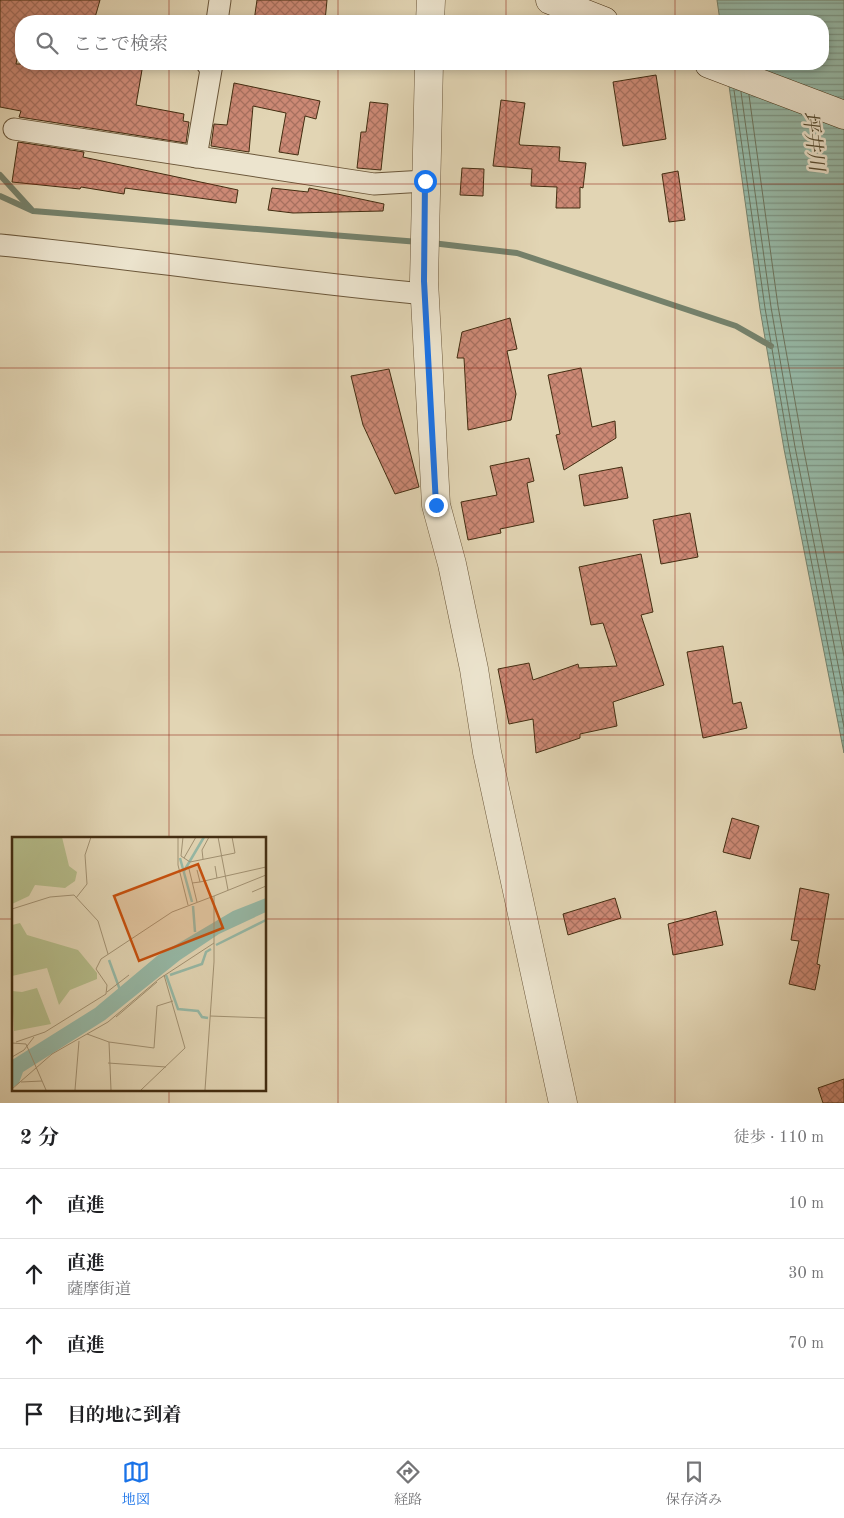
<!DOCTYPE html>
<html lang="ja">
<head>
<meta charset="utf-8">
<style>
	body { margin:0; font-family:"Old Standard TT","Noto Serif JP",serif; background:#f6f6f6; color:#202124 }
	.stop { position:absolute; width:15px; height:15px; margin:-11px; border:4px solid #1a73e8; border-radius:50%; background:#fff }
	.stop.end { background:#1a73e8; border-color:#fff; box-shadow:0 1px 5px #0008 }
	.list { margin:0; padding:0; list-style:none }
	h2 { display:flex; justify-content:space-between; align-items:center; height:65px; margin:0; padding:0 20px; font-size:21px }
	h2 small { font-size:16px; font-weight:400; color:#757577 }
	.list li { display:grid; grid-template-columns:32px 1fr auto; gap:15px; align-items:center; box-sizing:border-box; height:70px; padding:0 20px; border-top:1px solid #e0e0e0 }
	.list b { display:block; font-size:19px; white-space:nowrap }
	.list p { margin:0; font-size:16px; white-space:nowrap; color:#757577 }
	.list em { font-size:16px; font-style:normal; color:#757577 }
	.icon { flex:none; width:28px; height:28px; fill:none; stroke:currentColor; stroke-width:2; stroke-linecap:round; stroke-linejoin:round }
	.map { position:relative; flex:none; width:844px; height:1103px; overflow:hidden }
	.search { position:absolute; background:#fff; box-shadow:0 2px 8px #0003; left:15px; right:15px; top:15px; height:55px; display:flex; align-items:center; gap:12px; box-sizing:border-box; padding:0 18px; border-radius:20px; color:#757577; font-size:19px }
	.sheet { height:345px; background:#fff }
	nav { display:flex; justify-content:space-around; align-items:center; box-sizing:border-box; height:70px; border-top:1px solid #e0e0e0; background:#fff; font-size:14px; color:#757577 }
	nav a { display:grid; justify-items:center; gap:2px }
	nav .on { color:#1a73e8 }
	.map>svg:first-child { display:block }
	.water { fill:url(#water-rules); stroke:#75816b }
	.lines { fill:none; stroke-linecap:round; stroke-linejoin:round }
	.shore { stroke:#6c735c; stroke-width:1 }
	.stream { stroke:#75816b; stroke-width:6 }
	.building { fill:url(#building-cross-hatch); stroke:#432d11 }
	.minor-casing { stroke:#6b573a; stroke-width:23 }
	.tertiary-casing { stroke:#6b573a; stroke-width:29 }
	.secondary-casing { stroke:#432d11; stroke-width:29 }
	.minor { stroke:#ece4ce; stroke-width:21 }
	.tertiary { stroke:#ece4ce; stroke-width:28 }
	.secondary { stroke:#ece4ce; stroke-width:28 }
	.route { stroke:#1a73e8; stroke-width:6 }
	.grid { fill:none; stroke:#8f2418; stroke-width:1; stroke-opacity:0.55 }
	.labels { text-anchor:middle; stroke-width:5; stroke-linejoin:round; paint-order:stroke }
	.water-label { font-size:20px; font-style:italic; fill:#54492f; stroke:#ece4ce }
	.inset-river { fill:none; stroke:#96b9a7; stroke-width:2.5 }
	.inset-road { fill:none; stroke:#a29273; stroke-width:1 }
	.view { fill:#c7500d; fill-opacity:0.15; stroke:#c7500d; stroke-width:2.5 }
	.inset-edge { fill:none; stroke:#432d11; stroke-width:2.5 }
</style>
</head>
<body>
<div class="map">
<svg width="844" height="1103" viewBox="0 0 844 1103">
	<defs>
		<pattern id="water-rules" width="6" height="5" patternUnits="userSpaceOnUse" patternTransform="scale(1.25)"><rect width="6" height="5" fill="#96b9a7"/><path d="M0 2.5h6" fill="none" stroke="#7c9787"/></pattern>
		<pattern id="building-cross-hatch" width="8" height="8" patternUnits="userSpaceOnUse" patternTransform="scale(1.25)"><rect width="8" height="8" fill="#cc8975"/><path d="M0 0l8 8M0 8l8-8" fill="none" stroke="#a7705f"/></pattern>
	</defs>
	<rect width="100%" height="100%" fill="#e2d5b4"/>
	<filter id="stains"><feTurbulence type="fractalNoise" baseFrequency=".004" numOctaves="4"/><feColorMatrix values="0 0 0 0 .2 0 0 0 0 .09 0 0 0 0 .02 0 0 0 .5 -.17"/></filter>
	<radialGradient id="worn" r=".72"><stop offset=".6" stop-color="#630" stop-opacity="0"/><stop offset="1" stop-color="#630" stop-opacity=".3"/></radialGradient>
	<path class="water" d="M 717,0 L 844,0 L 844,753 L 784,449 L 760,309 L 726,64 L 823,64 L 823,21 L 720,21 Z"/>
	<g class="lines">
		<g class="shore">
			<path d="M 734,90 L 765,308 L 789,448 L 844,727"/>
			<path d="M 741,92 L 771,307 L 795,447 L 844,695"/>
			<path d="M 749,95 L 778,306 L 803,446 L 844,656"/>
		</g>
		<g class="stream">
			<path d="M 0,175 L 31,209"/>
			<path d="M 0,196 L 33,211 L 419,242"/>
			<path d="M 432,243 L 517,253 L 736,326 L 771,346"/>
		</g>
	</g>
	<g class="building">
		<path d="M 0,0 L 100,0 L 94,21 L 21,21 L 21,39 L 16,64 L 143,64 L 136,105 L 184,114 L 183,121 L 189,122 L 186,143 L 19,117 L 21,111 L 0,107 Z"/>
		<path d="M 257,0 L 327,0 L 325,21 L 254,21 Z"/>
		<path d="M 656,75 L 666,139 L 623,146 L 613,82 Z"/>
		<path d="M 234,83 L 320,101 L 316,119 L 305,116 L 298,155 L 279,152 L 286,113 L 253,106 L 249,152 L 211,146 L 214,124 L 227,125 Z"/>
		<path d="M 501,100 L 525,103 L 519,143 L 520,145 L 560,147 L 559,161 L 586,163 L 583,188 L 580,187 L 580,208 L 556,208 L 557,187 L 531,186 L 532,169 L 493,166 Z"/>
		<path d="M 370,102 L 388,104 L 381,170 L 357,168 L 361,132 L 366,132 Z"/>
		<path d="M 18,142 L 84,152 L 83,157 L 238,190 L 236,203 L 125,188 L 124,194 L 81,187 L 80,189 L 12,182 Z"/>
		<path d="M 462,168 L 484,169 L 483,196 L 460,195 Z"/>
		<path d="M 678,171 L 685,220 L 669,222 L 662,174 Z"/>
		<path d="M 272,188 L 308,192 L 309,188 L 384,204 L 383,211 L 293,213 L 268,210 Z"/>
		<path d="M 510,318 L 517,349 L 507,351 L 516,394 L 511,420 L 468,430 L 464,358 L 457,358 L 462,332 Z"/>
		<path d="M 581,368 L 592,427 L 615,421 L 616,438 L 564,470 L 556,435 L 560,434 L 548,375 Z"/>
		<path d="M 389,369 L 419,487 L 395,494 L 363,425 L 351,376 Z"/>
		<path d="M 529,458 L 534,481 L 527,483 L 534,522 L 500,529 L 501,533 L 468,540 L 461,502 L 497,495 L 490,466 Z"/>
		<path d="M 622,467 L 628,498 L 584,506 L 579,475 Z"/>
		<path d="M 690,513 L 698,557 L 661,564 L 653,520 Z"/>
		<path d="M 641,554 L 653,612 L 641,615 L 664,685 L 613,702 L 617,726 L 580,734 L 580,738 L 536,753 L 533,719 L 509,724 L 498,669 L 529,663 L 533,680 L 578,664 L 579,668 L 617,666 L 603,623 L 591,625 L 579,567 Z"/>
		<path d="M 723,646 L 733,704 L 741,702 L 747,728 L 703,738 L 687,652 Z"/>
		<path d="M 732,818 L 759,826 L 750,859 L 723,852 Z"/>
		<path d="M 800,888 L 829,894 L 817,964 L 820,965 L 815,990 L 789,984 L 799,941 L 791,940 Z"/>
		<path d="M 615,898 L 621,918 L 568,935 L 563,914 Z"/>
		<path d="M 716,911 L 723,945 L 673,955 L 668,924 Z"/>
		<path d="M 844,1079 L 844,1103 L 823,1103 L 818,1088 Z"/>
	</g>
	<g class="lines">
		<defs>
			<g id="minor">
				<path d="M 217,21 L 220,0"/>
				<path d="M 14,129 L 374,184 L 425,181"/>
				<path d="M 196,157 L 212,64 L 207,64"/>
				<path d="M 0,245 C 142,259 283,281 424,294"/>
			</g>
			<g id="tertiary">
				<path d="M 430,21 L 431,0"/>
				<path d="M 429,64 L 424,281 L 436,505 L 452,564 L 474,669 L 487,752 L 563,1103"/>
			</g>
			<g id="secondary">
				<path d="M 550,0 L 604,21"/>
				<path d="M 709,64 L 844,115"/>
			</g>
		</defs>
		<use href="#minor" class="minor-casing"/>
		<use href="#tertiary" class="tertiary-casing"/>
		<use href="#secondary" class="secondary-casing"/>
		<use href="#minor" class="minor"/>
		<use href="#tertiary" class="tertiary"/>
		<use href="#secondary" class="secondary"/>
	</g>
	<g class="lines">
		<path class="route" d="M 425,181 L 424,281 L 436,505"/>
	</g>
	<path class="grid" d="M 169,0 L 169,21M 338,0 L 338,21M 506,0 L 506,21M 675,0 L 675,21M 169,64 L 169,838M 338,64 L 338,1103M 506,64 L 506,1103M 675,64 L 675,1103M 0,184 L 844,184M 0,368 L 844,368M 0,552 L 844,552M 0,735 L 844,735M 0,919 L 14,919M 265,919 L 844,919M 169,1089 L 169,1103"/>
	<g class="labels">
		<g class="water-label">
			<text transform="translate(814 141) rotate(83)" y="7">坪井川</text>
		</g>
	</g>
	<g transform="translate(12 837)">
		<rect width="254" height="254" fill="#e2d5b4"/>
		<path d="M 0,0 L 50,0 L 57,29 L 65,35 L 63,44 L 53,51 L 23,48 L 17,59 L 0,67 ZM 8,86 L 15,98 L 66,113 L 85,136 L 85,142 L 58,153 L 47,168 L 35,131 L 0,139 L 0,88 ZM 25,151 L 39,187 L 2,194 L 0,154 L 10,155 Z" fill="#b5bd8b"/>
		<path d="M 254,61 L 254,75 L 207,97 L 168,123 L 93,183 L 11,235 L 7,246 L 0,251 L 0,223 L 83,171 L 145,119 L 221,74 Z" fill="#96b9a7"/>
		<path class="inset-river" d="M 168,21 L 180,65M 172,34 L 192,0M 181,69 L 183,95M 204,108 L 254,83M 97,123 L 108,153M 154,138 L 166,172 L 186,174 L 190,180 L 196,181M 158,138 L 190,127 L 194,115 L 199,112"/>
		<path class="inset-road" d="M 166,0 L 166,28 L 176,68M 171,0 L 169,19 L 172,21M 184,0 L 172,21 L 178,25 L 223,16 L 220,0M 206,0 L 216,53M 191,22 L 190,13 L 197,0M 203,29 L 205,41 L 254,30M 177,32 L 185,65M 188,45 L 205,41M 180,46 L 188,45 L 185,33M 240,55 L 254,49M 64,61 L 75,47 L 73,18 L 79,0M 0,72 L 38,60 L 62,58 L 86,84 L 96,117M 95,155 L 117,138M 198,179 L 254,181M 104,180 L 145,145M 75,197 L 97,205 L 142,211 L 145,169 L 161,164M 4,205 L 33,195 L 94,157 L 95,148 L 84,132 L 89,122 L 160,75 L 202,59M 97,205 L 99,253M 0,206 L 14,207 L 34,253M 0,220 L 12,213 L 22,200M 96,226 L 154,230M 9,245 L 30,244M 0,252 L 40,217 L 96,185 L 147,142 L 202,106M 63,253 L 67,204M 129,253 L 173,211 L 152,138M 193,253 L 202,125 L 202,59 L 254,38"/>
		<path class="view" d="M 186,27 L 211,91 L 127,124 L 102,59 Z"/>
		<rect width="254" height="254" class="inset-edge"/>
	</g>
	<rect width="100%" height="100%" filter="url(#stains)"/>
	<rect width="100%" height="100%" fill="url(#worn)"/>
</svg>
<div class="stop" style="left:425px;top:181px"></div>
<div class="stop end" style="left:436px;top:505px"></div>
<div class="search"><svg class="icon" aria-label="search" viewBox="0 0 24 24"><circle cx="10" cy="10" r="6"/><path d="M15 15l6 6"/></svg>ここで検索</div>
</div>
<section class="sheet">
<h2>2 分<small>徒歩 · 110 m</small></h2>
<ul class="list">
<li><svg class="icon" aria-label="ahead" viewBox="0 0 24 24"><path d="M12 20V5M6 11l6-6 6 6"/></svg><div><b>直進</b></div><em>10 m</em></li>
<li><svg class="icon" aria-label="ahead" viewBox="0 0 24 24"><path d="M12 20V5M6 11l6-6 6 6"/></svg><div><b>直進</b><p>薩摩街道</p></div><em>30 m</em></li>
<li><svg class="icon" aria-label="ahead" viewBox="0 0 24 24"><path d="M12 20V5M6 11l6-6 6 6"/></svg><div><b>直進</b></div><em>70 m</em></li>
<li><svg class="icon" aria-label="arrive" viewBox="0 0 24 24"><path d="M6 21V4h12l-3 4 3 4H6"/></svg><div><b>目的地に到着</b></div></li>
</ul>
</section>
<nav>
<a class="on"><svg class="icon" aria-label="map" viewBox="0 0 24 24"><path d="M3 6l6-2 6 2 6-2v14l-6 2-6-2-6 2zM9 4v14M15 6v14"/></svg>地図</a>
<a><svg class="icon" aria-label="directions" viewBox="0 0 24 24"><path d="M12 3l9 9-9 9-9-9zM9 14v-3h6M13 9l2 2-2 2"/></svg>経路</a>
<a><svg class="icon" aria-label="saved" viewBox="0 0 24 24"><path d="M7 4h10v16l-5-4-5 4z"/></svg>保存済み</a>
</nav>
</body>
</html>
